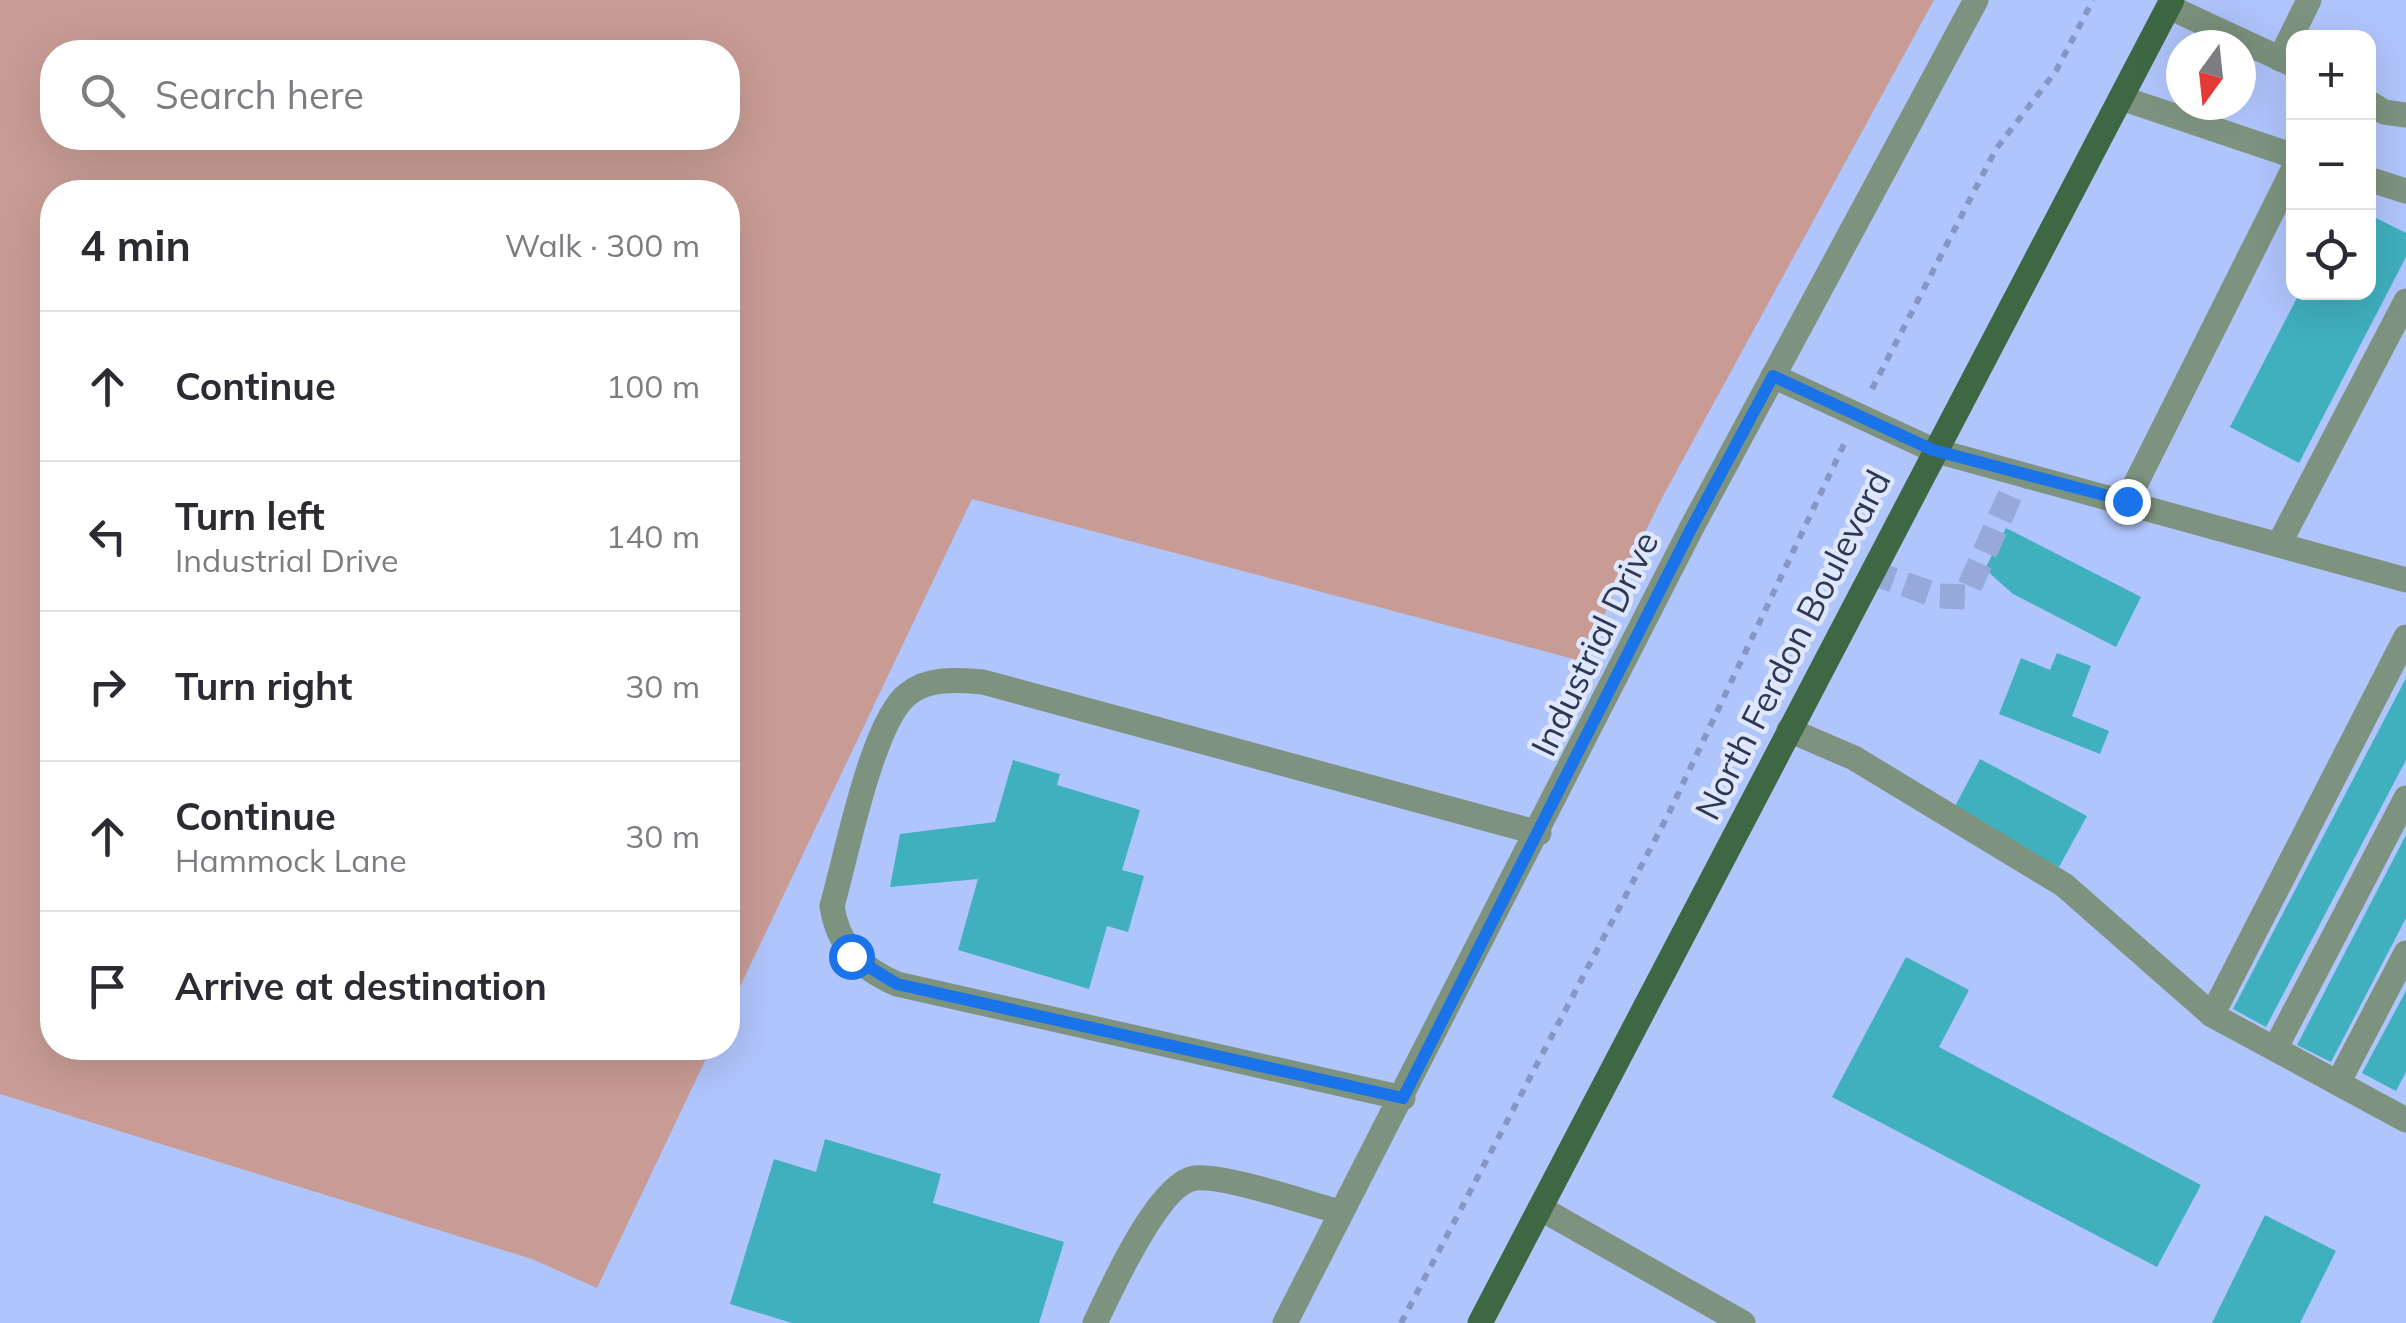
<!DOCTYPE html>
<html lang="en">
<head>
<meta charset="utf-8">
<style>
	body { margin:0; font-family:Mulish,sans-serif; background:#f7f7f7; color:#2b2b33 }
	.controls { position:absolute; right:30px; top:30px; display:grid; overflow:hidden; border-radius:20px; box-shadow:0 10px 40px #0002 }
	.controls button { width:90px; height:90px; display:grid; place-items:center; padding:0; border:0; border-bottom:2px solid #e1e1e2; background:#fff; color:#2b2b33; font:50px sans-serif }
	.compass { position:absolute; left:2166px; top:30px; width:90px; height:90px; border-radius:50%; background:#fff; box-shadow:0 10px 40px #0002; rotate:195deg }
	.stop { position:absolute; width:30px; height:30px; margin:-22px; border:8px solid #1a73e8; border-radius:50%; background:#fff }
	.stop.end { background:#1a73e8; border-color:#fff; box-shadow:0 2px 10px #0008 }
	.list { margin:0; padding:0; list-style:none }
	h2 { display:flex; justify-content:space-between; align-items:center; height:130px; margin:0; padding:0 40px; font-size:42px }
	h2 small { font-size:32px; font-weight:400; color:#7c7c81 }
	.list li { display:grid; grid-template-columns:65px 1fr auto; gap:30px; align-items:center; box-sizing:border-box; height:150px; padding:0 40px; border-top:2px solid #e1e1e2 }
	.list b { display:block; font-size:38px; white-space:nowrap }
	.list p { margin:0; font-size:32px; white-space:nowrap; color:#7c7c81 }
	.list em { font-size:32px; font-style:normal; color:#7c7c81 }
	.icon { flex:none; width:55px; height:55px; fill:none; stroke:currentColor; stroke-width:2; stroke-linecap:round; stroke-linejoin:round }
	.map { position:relative; flex:none; width:2406px; height:1323px; overflow:hidden }
	.search { position:absolute; background:#fff; box-shadow:0 10px 40px #0002; left:40px; top:40px; width:700px; height:110px; display:flex; align-items:center; gap:25px; box-sizing:border-box; padding:0 35px; border-radius:40px; color:#7c7c81; font-size:38px }
	.panel { position:absolute; background:#fff; box-shadow:0 10px 40px #0002; left:40px; top:180px; width:700px; height:880px; border-radius:40px }
	.map>svg:first-child { display:block }
	.green { fill:#c89c95; fill-rule:evenodd }
	.building { fill:#40afbe }
	.lines { fill:none; stroke-linecap:round; stroke-linejoin:round }
	.minor-tunnel { stroke:#96a9da; stroke-width:25; stroke-dasharray:25 12; stroke-linecap:butt }
	.path { stroke:#8697c6; stroke-width:6; stroke-dasharray:8 8; stroke-linecap:butt }
	.minor { stroke:#7d937f; stroke-width:25 }
	.major { stroke:#3e6844; stroke-width:25 }
	.route { stroke:#1a73e8; stroke-width:12 }
	.labels { text-anchor:middle; stroke-width:9; stroke-linejoin:round; paint-order:stroke }
	.street-label { font-size:35px; fill:#2e3854; stroke:#dee7fc }
</style>
</head>
<body>
<div class="map">
<svg width="2406" height="1323" viewBox="0 0 2406 1323">
	<rect width="100%" height="100%" fill="#b0c5fc"/>
	<path class="green" d="M 0,0 L 1934,0 L 1664,494 L 1581,661 L 972,499 L 728,1012 L 728,192 L 52,192 L 52,1048 L 711,1048 L 597,1288 L 532,1259 L 0,1094 ZM 52,52 L 728,52 L 728,138 L 52,138 Z"/>
	<g class="building">
		<path d="M 2368,214 L 2406,233 L 2406,257 L 2299,463 L 2230,427 L 2300,292 L 2368,292 Z"/>
		<path d="M 2006,528 L 2141,597 L 2116,647 L 2013,594 L 1985,569 Z"/>
		<path d="M 2057,653 L 2091,666 L 2072,716 L 2109,731 L 2100,754 L 1999,714 L 2021,658 L 2050,670 Z"/>
		<path d="M 2406,678 L 2406,760 L 2266,1027 L 2233,1009 Z"/>
		<path d="M 1980,759 L 2087,816 L 2059,867 L 1953,810 Z"/>
		<path d="M 1013,760 L 1060,774 L 1057,785 L 1140,810 L 1122,870 L 1144,876 L 1128,932 L 1107,926 L 1089,989 L 958,950 L 978,879 L 890,887 L 900,834 L 995,822 Z"/>
		<path d="M 2406,835 L 2406,918 L 2331,1062 L 2297,1045 Z"/>
		<path d="M 1906,957 L 1969,990 L 1939,1047 L 2201,1185 L 2157,1267 L 1832,1097 Z"/>
		<path d="M 2406,991 L 2406,1072 L 2396,1091 L 2362,1073 Z"/>
		<path d="M 825,1139 L 941,1174 L 933,1203 L 1064,1242 L 1039,1323 L 792,1323 L 730,1304 L 774,1159 L 816,1172 Z"/>
		<path d="M 2265,1215 L 2336,1251 L 2300,1323 L 2212,1323 Z"/>
	</g>
	<g class="lines">
		<path class="minor-tunnel" d="M 1870,572 L 1938,596 L 1965,597 L 2020,473"/>
		<g class="path">
			<path d="M 1872,389 L 1996,149 L 2056,71 L 2093,0"/>
			<path d="M 1401,1323 L 1668,815 L 1846,440"/>
		</g>
		<g class="minor">
			<path d="M 2169,7 L 2294,65"/>
			<path d="M 2280,59 L 2309,0"/>
			<path d="M 2121,98 L 2294,156"/>
			<path d="M 2368,102 L 2384,112 L 2406,115"/>
			<path d="M 2368,179 L 2406,191"/>
			<path d="M 1773,376 L 1933,450 L 2406,580"/>
			<path d="M 2127,501 L 2294,168"/>
			<path d="M 2279,544 L 2406,301"/>
			<path d="M 1789,730 L 1854,758 L 2064,885 L 2212,1015 L 2406,1120"/>
			<path d="M 2212,1015 L 2406,637"/>
			<path d="M 2275,1049 L 2406,798"/>
			<path d="M 2338,1083 L 2406,953"/>
			<path d="M 1403,1098 L 897,984 C 860,968 838,946 832,906 C 846,858 872,721 908,694 C 929,677 958,680 983,682 L 1539,833"/>
			<path d="M 1540,1208 L 1743,1323"/>
			<path d="M 1095,1323 C 1111,1290 1158,1183 1195,1178 C 1226,1175 1306,1203 1340,1212"/>
			<path d="M 1285,1323 L 1692,527 L 1976,0"/>
		</g>
		<path class="major" d="M 1480,1323 L 2172,0"/>
	</g>
	<g class="lines">
		<path class="route" d="M 851,956 L 897,984 L 1403,1098 L 1692,527 L 1773,376 L 1933,450 L 2127,501"/>
	</g>
	<g class="labels">
		<g class="street-label">
			<text transform="translate(1595 644) rotate(-64)" y="12">Industrial Drive</text>
			<text transform="translate(1793 645) rotate(-63)" y="12">North Ferdon Boulevard</text>
		</g>
	</g>
</svg>
<div class="controls">
<button>+</button>
<button>−</button>
<button><svg class="icon" aria-label="locate" viewBox="0 0 24 24"><circle cx="12" cy="12" r="6"/><path d="M12 2v4M12 18v4M2 12h4M18 12h4"/></svg></button>
</div>
<svg class="compass" viewBox="-18 -18 36 36"><path d="M0-13l5 13h-10z" fill="#e53935"/><path d="M0 13l5-13h-10z" fill="#7c7c81"/></svg>
<div class="stop" style="left:851px;top:956px"></div>
<div class="stop end" style="left:2127px;top:501px"></div>
<div class="search"><svg class="icon" aria-label="search" viewBox="0 0 24 24"><circle cx="10" cy="10" r="6"/><path d="M15 15l6 6"/></svg>Search here</div>
<section class="panel">
<h2>4 min<small>Walk · 300 m</small></h2>
<ul class="list">
<li><svg class="icon" aria-label="ahead" viewBox="0 0 24 24"><path d="M12 20V5M6 11l6-6 6 6"/></svg><div><b>Continue</b></div><em>100 m</em></li>
<li><svg class="icon" aria-label="left" viewBox="0 0 24 24"><path d="M17 20v-9H6M10 6l-5 5 5 5"/></svg><div><b>Turn left</b><p>Industrial Drive</p></div><em>140 m</em></li>
<li><svg class="icon" aria-label="right" viewBox="0 0 24 24"><path d="M7 20v-9h11M14 6l5 5-5 5"/></svg><div><b>Turn right</b></div><em>30 m</em></li>
<li><svg class="icon" aria-label="ahead" viewBox="0 0 24 24"><path d="M12 20V5M6 11l6-6 6 6"/></svg><div><b>Continue</b><p>Hammock Lane</p></div><em>30 m</em></li>
<li><svg class="icon" aria-label="arrive" viewBox="0 0 24 24"><path d="M6 21V4h12l-3 4 3 4H6"/></svg><div><b>Arrive at destination</b></div></li>
</ul>
</section>
</div>
</body>
</html>
